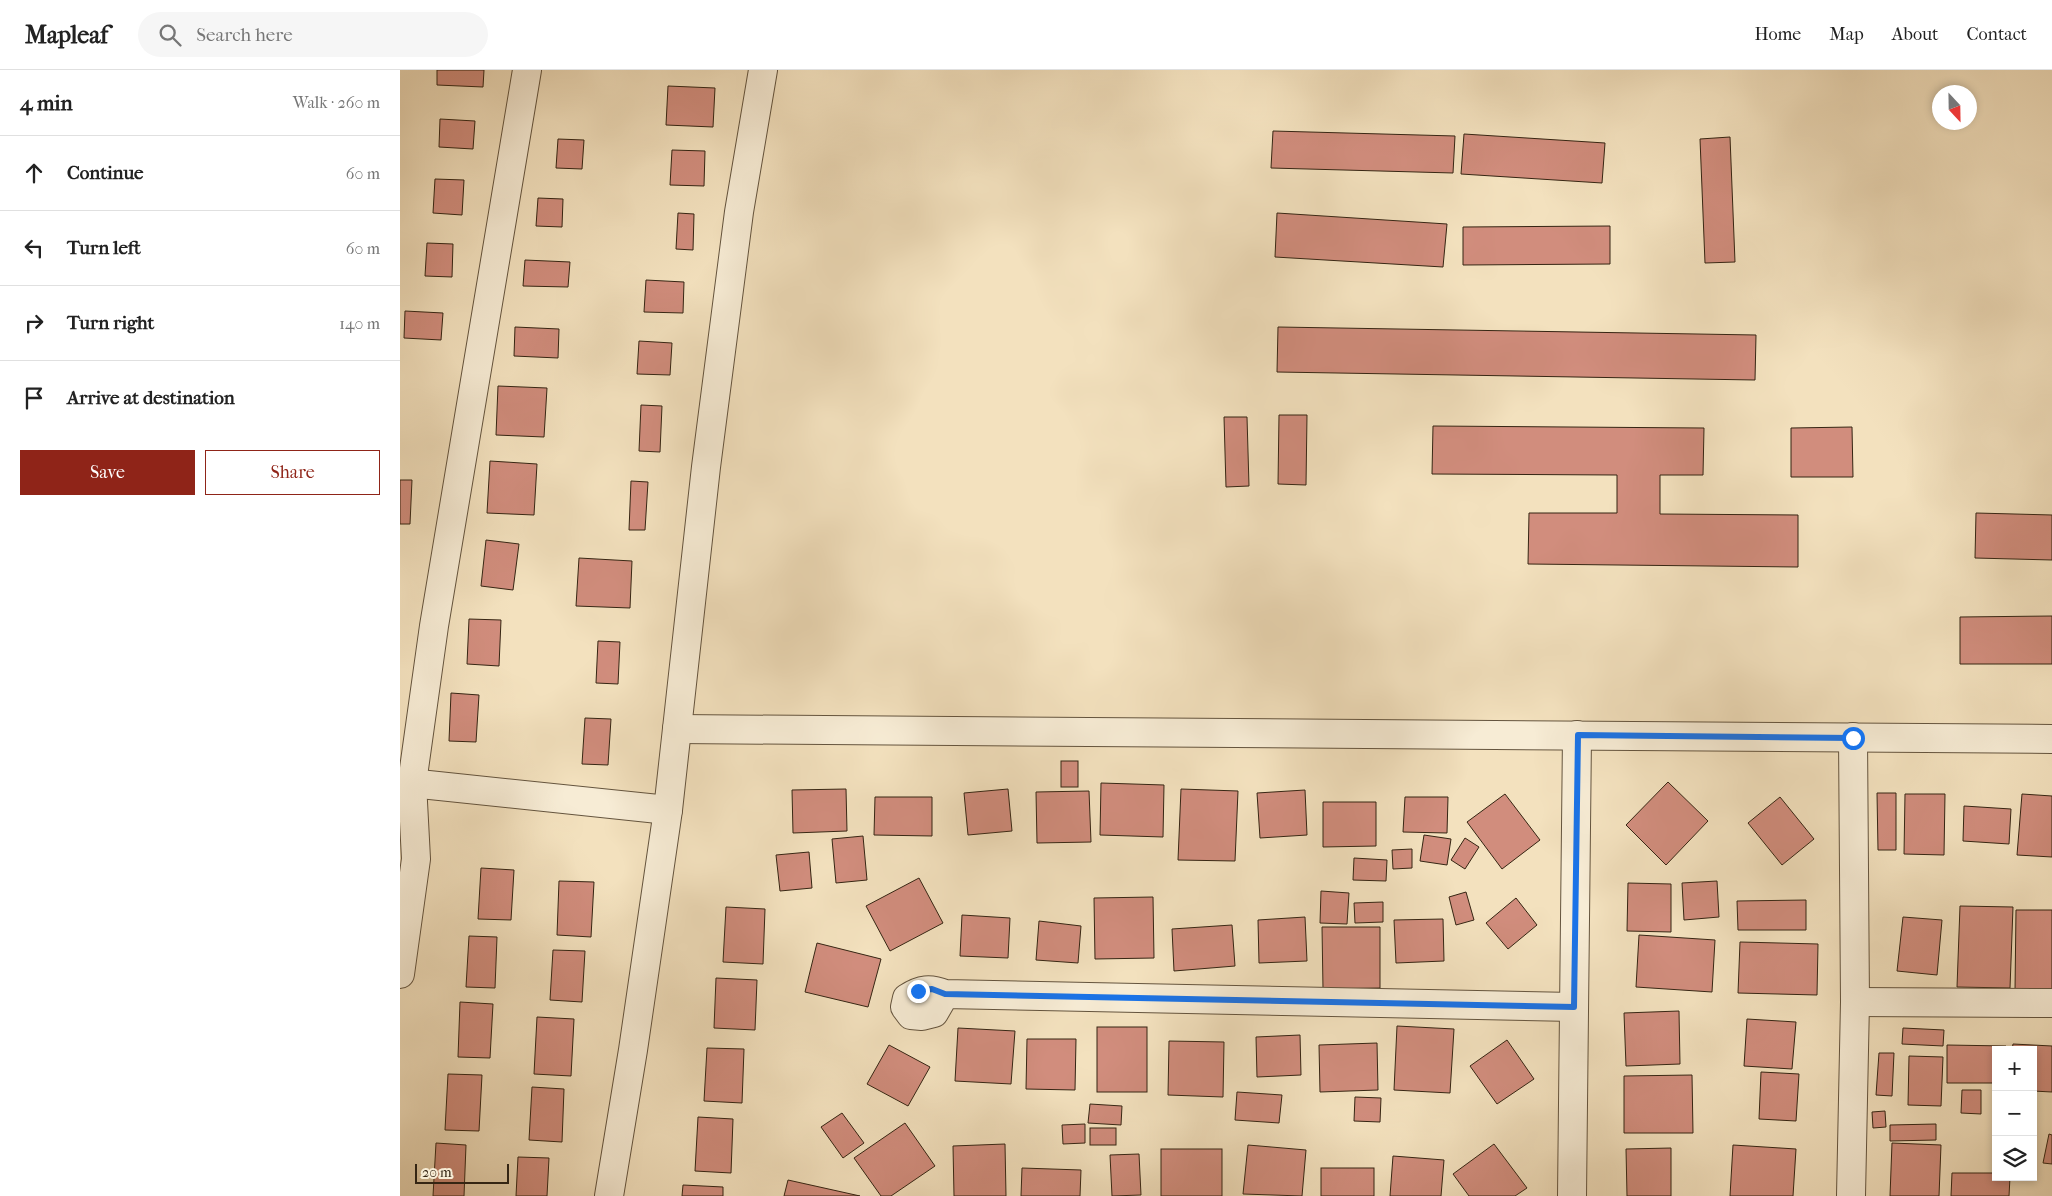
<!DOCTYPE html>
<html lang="en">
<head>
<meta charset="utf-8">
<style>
	body { margin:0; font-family:"IM FELL French Canon",serif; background:#f6f6f6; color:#222 }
	.controls { position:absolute; right:15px; bottom:15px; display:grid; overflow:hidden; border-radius:0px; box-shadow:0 2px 8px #0003 }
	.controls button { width:45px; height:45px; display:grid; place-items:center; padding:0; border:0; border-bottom:1px solid #e0e0e0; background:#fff; color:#222; font:25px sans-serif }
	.compass { position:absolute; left:1532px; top:15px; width:45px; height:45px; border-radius:50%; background:#fff; box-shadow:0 2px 8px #0003; rotate:158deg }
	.scale { position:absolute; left:15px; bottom:12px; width:94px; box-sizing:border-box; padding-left:5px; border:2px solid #352513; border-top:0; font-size:14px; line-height:18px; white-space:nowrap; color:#352513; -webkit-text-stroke:4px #f7ecd5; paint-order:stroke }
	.stop { position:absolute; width:15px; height:15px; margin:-11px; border:4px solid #1a73e8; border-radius:50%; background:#fff }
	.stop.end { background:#1a73e8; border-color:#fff; box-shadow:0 1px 5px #0008 }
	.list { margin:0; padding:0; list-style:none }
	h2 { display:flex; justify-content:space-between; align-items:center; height:65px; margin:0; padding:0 20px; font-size:21px }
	h2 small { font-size:16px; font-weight:400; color:#767676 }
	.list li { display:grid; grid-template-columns:32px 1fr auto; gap:15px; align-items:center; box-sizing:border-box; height:75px; padding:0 20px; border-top:1px solid #e0e0e0 }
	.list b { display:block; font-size:19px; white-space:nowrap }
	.list em { font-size:16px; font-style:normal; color:#767676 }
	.actions { display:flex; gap:10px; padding:15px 20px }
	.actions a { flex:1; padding:11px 0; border:1px solid #8f2418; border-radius:0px; text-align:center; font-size:18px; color:#8f2418 }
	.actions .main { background:#8f2418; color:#fff }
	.icon { flex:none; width:28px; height:28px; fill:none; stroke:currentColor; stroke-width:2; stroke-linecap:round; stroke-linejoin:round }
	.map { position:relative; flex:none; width:1652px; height:1126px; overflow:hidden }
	header { display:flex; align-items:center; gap:30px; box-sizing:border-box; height:70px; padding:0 25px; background:#fff; border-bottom:1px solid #e0e0e0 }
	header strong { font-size:24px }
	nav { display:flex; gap:28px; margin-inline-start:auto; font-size:18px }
	.search { width:350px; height:45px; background:#f6f6f6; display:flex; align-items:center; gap:12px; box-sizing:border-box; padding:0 18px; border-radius:28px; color:#767676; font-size:19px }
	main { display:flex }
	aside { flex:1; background:#fff }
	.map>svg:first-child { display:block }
	.building { fill:#d18d7d; stroke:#352513 }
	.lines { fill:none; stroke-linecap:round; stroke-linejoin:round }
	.street-casing { stroke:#64543e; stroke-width:30 }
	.street { stroke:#f7ecd5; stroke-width:28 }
	.route { stroke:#1a73e8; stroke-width:6 }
</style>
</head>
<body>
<header>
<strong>Mapleaf</strong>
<div class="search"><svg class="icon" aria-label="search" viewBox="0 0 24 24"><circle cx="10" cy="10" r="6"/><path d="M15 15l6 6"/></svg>Search here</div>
<nav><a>Home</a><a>Map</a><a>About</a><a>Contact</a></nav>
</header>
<main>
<aside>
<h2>4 min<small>Walk · 260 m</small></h2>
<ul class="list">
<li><svg class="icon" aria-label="ahead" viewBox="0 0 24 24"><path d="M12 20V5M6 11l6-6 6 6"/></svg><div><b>Continue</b></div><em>60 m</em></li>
<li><svg class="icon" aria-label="left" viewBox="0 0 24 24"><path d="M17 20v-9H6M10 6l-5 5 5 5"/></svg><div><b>Turn left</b></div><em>60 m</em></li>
<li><svg class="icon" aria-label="right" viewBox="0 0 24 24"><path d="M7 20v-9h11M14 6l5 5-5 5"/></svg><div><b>Turn right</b></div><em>140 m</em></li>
<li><svg class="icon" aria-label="arrive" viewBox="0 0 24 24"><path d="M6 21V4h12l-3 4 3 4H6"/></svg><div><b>Arrive at destination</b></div></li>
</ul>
<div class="actions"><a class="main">Save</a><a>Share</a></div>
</aside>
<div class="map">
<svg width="1652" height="1126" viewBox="0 0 1652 1126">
	<rect width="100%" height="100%" fill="#f3e1be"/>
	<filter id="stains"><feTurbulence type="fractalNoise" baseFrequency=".004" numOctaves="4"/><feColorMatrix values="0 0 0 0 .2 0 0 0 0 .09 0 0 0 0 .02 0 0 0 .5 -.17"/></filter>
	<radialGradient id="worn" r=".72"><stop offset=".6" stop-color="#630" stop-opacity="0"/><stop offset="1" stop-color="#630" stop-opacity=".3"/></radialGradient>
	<g class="building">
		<path d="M 37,0 L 84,0 L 83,17 L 37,15 Z"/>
		<path d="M 268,16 L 315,18 L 313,57 L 266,55 Z"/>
		<path d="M 40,49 L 75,51 L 73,79 L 39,77 Z"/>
		<path d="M 873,61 L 1055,66 L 1053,103 L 871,98 Z"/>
		<path d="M 1064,64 L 1205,73 L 1202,113 L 1061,104 Z"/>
		<path d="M 1330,67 L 1335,192 L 1305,193 L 1300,69 Z"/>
		<path d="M 158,69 L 184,70 L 182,99 L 156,98 Z"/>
		<path d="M 272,80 L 305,81 L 304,116 L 270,115 Z"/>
		<path d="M 35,109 L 64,110 L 62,145 L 33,143 Z"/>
		<path d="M 138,128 L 163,129 L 162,157 L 136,156 Z"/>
		<path d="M 278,143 L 294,144 L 293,180 L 276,179 Z"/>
		<path d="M 877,143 L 1047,154 L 1043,197 L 875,187 Z"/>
		<path d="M 1210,156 L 1210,194 L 1063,195 L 1063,157 Z"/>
		<path d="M 27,173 L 53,174 L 52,207 L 25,206 Z"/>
		<path d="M 125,190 L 170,192 L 168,217 L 123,216 Z"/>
		<path d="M 246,210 L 284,212 L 283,243 L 244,242 Z"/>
		<path d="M 5,241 L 43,243 L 41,270 L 4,268 Z"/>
		<path d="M 115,257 L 159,259 L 158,288 L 114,286 Z"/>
		<path d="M 878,257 L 1356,265 L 1355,310 L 877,302 Z"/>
		<path d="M 239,271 L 272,273 L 270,305 L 237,304 Z"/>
		<path d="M 98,316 L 147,318 L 144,367 L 96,365 Z"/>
		<path d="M 241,335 L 262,336 L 260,382 L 239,381 Z"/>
		<path d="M 879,345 L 907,345 L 906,415 L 878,414 Z"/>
		<path d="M 824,347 L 847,347 L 849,416 L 826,417 Z"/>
		<path d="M 1033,356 L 1304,358 L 1303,405 L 1260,405 L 1260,444 L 1398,445 L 1398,497 L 1128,494 L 1129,443 L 1217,443 L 1217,405 L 1032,404 Z"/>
		<path d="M 1452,357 L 1453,407 L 1391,407 L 1391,358 Z"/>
		<path d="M 90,391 L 137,394 L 134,445 L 87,443 Z"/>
		<path d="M 0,410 L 12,410 L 10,454 L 0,454 Z"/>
		<path d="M 231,411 L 248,412 L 245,460 L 229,460 Z"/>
		<path d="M 1576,443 L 1652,445 L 1652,490 L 1575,488 Z"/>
		<path d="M 86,470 L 119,474 L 113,520 L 81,516 Z"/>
		<path d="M 179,488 L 232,491 L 230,538 L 176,536 Z"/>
		<path d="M 1652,546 L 1652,594 L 1560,594 L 1560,547 Z"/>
		<path d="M 69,549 L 101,550 L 99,596 L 67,594 Z"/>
		<path d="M 198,571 L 220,572 L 218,614 L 196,613 Z"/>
		<path d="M 51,623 L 79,625 L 76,672 L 49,671 Z"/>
		<path d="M 185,648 L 211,649 L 208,695 L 182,694 Z"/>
		<rect x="661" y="691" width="17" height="26"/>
		<path d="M 1268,712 L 1308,751 L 1266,795 L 1226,755 Z"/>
		<path d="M 701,713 L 764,715 L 763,767 L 700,765 Z"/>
		<path d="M 446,719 L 447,761 L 393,763 L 392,720 Z"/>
		<path d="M 608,719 L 612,761 L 568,765 L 564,723 Z"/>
		<path d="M 781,719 L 838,721 L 835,791 L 778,790 Z"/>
		<path d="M 905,720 L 907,765 L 860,768 L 857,723 Z"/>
		<path d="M 689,721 L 691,772 L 637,773 L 636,722 Z"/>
		<path d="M 1477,723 L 1496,723 L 1496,780 L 1478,780 Z"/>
		<path d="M 1105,724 L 1140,770 L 1102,799 L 1067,752 Z"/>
		<path d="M 1505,724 L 1545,724 L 1544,785 L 1504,784 Z"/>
		<path d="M 1622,724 L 1652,726 L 1652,787 L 1617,785 Z"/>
		<path d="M 475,727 L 532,727 L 532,766 L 474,765 Z"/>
		<path d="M 1005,727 L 1048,727 L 1047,763 L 1003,762 Z"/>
		<path d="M 1380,727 L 1414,769 L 1382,795 L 1348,753 Z"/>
		<path d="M 923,732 L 976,732 L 976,776 L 923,777 Z"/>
		<path d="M 1564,736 L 1611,739 L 1609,774 L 1563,771 Z"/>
		<path d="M 1024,765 L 1051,769 L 1047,795 L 1020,791 Z"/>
		<path d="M 463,766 L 467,810 L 436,813 L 432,769 Z"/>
		<path d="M 1065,768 L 1079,777 L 1065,799 L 1051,790 Z"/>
		<path d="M 1012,779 L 1012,798 L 993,799 L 992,780 Z"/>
		<path d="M 409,782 L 412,818 L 380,821 L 376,785 Z"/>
		<path d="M 954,788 L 987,790 L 986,811 L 953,810 Z"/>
		<path d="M 81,798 L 114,800 L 111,850 L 78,849 Z"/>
		<path d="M 519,808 L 543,853 L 490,881 L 466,836 Z"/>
		<path d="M 159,811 L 194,812 L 191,867 L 157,865 Z"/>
		<path d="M 1317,811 L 1319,847 L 1284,850 L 1282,813 Z"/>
		<path d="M 1228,813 L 1271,814 L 1271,862 L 1227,861 Z"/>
		<path d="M 921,821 L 949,823 L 947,854 L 920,853 Z"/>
		<path d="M 1066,822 L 1074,850 L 1056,855 L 1049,827 Z"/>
		<path d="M 753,827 L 754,888 L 695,889 L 694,828 Z"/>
		<path d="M 1116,828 L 1137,855 L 1108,879 L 1086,853 Z"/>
		<path d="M 1406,830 L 1406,860 L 1338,860 L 1337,831 Z"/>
		<path d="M 983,832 L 983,852 L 955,853 L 954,833 Z"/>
		<path d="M 1560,836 L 1613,837 L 1610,918 L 1557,917 Z"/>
		<path d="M 326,837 L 365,839 L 363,894 L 323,892 Z"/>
		<path d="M 1616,840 L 1652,840 L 1652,921 L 1615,921 Z"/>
		<path d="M 562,845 L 610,848 L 608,888 L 560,886 Z"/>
		<path d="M 905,847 L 907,891 L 859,893 L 858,850 Z"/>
		<path d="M 1503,847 L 1542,850 L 1537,905 L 1497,901 Z"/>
		<path d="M 1043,849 L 1044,891 L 996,893 L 994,850 Z"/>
		<path d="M 639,851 L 681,856 L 678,893 L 636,890 Z"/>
		<path d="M 832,855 L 835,896 L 774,901 L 772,859 Z"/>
		<path d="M 922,857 L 980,857 L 980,918 L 923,919 Z"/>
		<path d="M 1239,865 L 1315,870 L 1312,922 L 1236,917 Z"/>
		<path d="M 69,866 L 97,867 L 95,918 L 66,917 Z"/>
		<path d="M 1340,872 L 1418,874 L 1417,925 L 1338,923 Z"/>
		<path d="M 417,873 L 481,889 L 468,937 L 405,922 Z"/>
		<path d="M 153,880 L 185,881 L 182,932 L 150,930 Z"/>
		<path d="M 316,908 L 357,910 L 355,960 L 314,958 Z"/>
		<path d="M 60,932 L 93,934 L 90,988 L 58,987 Z"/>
		<path d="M 1279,941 L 1280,994 L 1226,996 L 1224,943 Z"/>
		<path d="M 137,947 L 174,949 L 171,1006 L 134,1004 Z"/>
		<path d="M 1347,949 L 1396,952 L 1392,999 L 1344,996 Z"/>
		<path d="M 997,956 L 1054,959 L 1050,1023 L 994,1020 Z"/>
		<rect x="697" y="957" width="50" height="65"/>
		<path d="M 558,958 L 615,961 L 611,1014 L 555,1011 Z"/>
		<path d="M 1503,958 L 1544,960 L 1543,976 L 1502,974 Z"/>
		<path d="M 900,965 L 901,1005 L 857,1007 L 856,967 Z"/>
		<path d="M 627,969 L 676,969 L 675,1020 L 626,1019 Z"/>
		<path d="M 1107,970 L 1134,1009 L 1097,1034 L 1070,996 Z"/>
		<path d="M 769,971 L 824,972 L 823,1027 L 768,1025 Z"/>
		<path d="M 977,973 L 978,1020 L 920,1022 L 919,975 Z"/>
		<path d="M 1613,974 L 1652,976 L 1652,1022 L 1633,1021 L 1633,980 L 1612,980 Z"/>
		<path d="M 489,975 L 530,997 L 508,1036 L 467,1014 Z"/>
		<path d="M 1547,975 L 1606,976 L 1606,980 L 1596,980 L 1596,1013 L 1547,1013 Z"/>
		<path d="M 307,978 L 344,979 L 342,1033 L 304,1031 Z"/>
		<path d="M 1479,983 L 1494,983 L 1492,1026 L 1476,1025 Z"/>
		<path d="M 1509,986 L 1543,987 L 1541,1036 L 1508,1035 Z"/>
		<path d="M 1361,1002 L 1399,1004 L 1396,1051 L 1359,1049 Z"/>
		<path d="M 48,1004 L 82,1005 L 79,1061 L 45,1060 Z"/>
		<path d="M 1292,1005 L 1293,1063 L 1224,1063 L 1224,1006 Z"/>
		<path d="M 132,1017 L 164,1019 L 162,1072 L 129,1070 Z"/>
		<path d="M 1562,1020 L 1581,1020 L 1581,1044 L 1561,1043 Z"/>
		<path d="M 837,1022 L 882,1025 L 879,1053 L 835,1050 Z"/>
		<path d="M 955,1027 L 981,1028 L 980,1052 L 954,1051 Z"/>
		<path d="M 690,1034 L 722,1036 L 721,1055 L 688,1053 Z"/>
		<path d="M 1485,1041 L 1486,1057 L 1473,1058 L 1472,1042 Z"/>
		<path d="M 442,1043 L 464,1073 L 443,1088 L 421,1057 Z"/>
		<path d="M 298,1047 L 333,1049 L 331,1103 L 295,1101 Z"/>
		<path d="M 505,1053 L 535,1096 L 491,1126 L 481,1126 L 454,1088 Z"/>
		<path d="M 685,1054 L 685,1073 L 663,1074 L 662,1055 Z"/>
		<path d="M 1536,1054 L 1536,1070 L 1490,1071 L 1490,1055 Z"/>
		<rect x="690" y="1058" width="26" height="17"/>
		<path d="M 1649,1064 L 1652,1065 L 1652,1094 L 1643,1093 Z"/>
		<path d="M 36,1073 L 66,1075 L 64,1126 L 33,1126 Z"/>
		<path d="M 1492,1073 L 1541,1075 L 1539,1126 L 1490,1126 Z"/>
		<path d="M 605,1074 L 606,1126 L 554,1126 L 553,1076 Z"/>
		<path d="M 1094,1074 L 1127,1118 L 1115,1126 L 1069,1126 L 1053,1104 Z"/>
		<path d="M 848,1075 L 906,1080 L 902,1126 L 843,1124 Z"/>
		<path d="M 1333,1075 L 1396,1079 L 1393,1126 L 1330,1126 Z"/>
		<path d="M 1271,1078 L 1271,1126 L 1227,1126 L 1226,1079 Z"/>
		<rect x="761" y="1079" width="61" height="47"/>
		<path d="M 739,1084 L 741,1125 L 712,1126 L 710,1085 Z"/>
		<path d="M 993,1086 L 1044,1090 L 1041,1126 L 990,1126 Z"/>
		<path d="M 118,1087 L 149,1088 L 147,1126 L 116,1126 Z"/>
		<path d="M 622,1098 L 681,1100 L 680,1126 L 621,1126 Z"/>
		<rect x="921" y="1098" width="53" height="28"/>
		<path d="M 1552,1103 L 1596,1103 L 1596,1107 L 1610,1107 L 1609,1126 L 1551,1126 Z"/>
		<path d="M 388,1110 L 460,1126 L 384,1126 Z"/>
		<path d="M 283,1115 L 323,1117 L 323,1126 L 282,1126 Z"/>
	</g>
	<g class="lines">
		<defs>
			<g id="street">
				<path d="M 277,659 L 1652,669"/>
				<path d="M 0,712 L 268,740"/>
				<path d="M 0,904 L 16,789 L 12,713 L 34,556 L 127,0"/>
				<path d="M 545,924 L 534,943 L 522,946 L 511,945 L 505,937 L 507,928 C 521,919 530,918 545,924 L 1174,937"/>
				<path d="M 1455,932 L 1652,933"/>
				<path d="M 209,1126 L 233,980 L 268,740 L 306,397 L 339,142 L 363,0"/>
				<path d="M 1172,1126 L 1177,665"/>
				<path d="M 1451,1126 L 1455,932 L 1453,667"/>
			</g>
		</defs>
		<use href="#street" class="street-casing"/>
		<use href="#street" class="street"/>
	</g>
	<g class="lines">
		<path class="route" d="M 518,921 L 532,919 L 545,924 L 1174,937 L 1178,665 L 1453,668"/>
	</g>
	<rect width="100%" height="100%" filter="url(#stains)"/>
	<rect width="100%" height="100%" fill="url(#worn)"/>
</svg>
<div class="controls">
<button>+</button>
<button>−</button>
<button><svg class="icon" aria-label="layers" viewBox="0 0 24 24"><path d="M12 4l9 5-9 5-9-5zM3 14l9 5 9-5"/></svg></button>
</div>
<svg class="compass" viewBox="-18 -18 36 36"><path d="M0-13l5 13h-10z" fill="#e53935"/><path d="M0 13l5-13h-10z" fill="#767676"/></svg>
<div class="scale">20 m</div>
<div class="stop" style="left:1453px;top:668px"></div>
<div class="stop end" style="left:518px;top:921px"></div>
</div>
</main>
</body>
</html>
